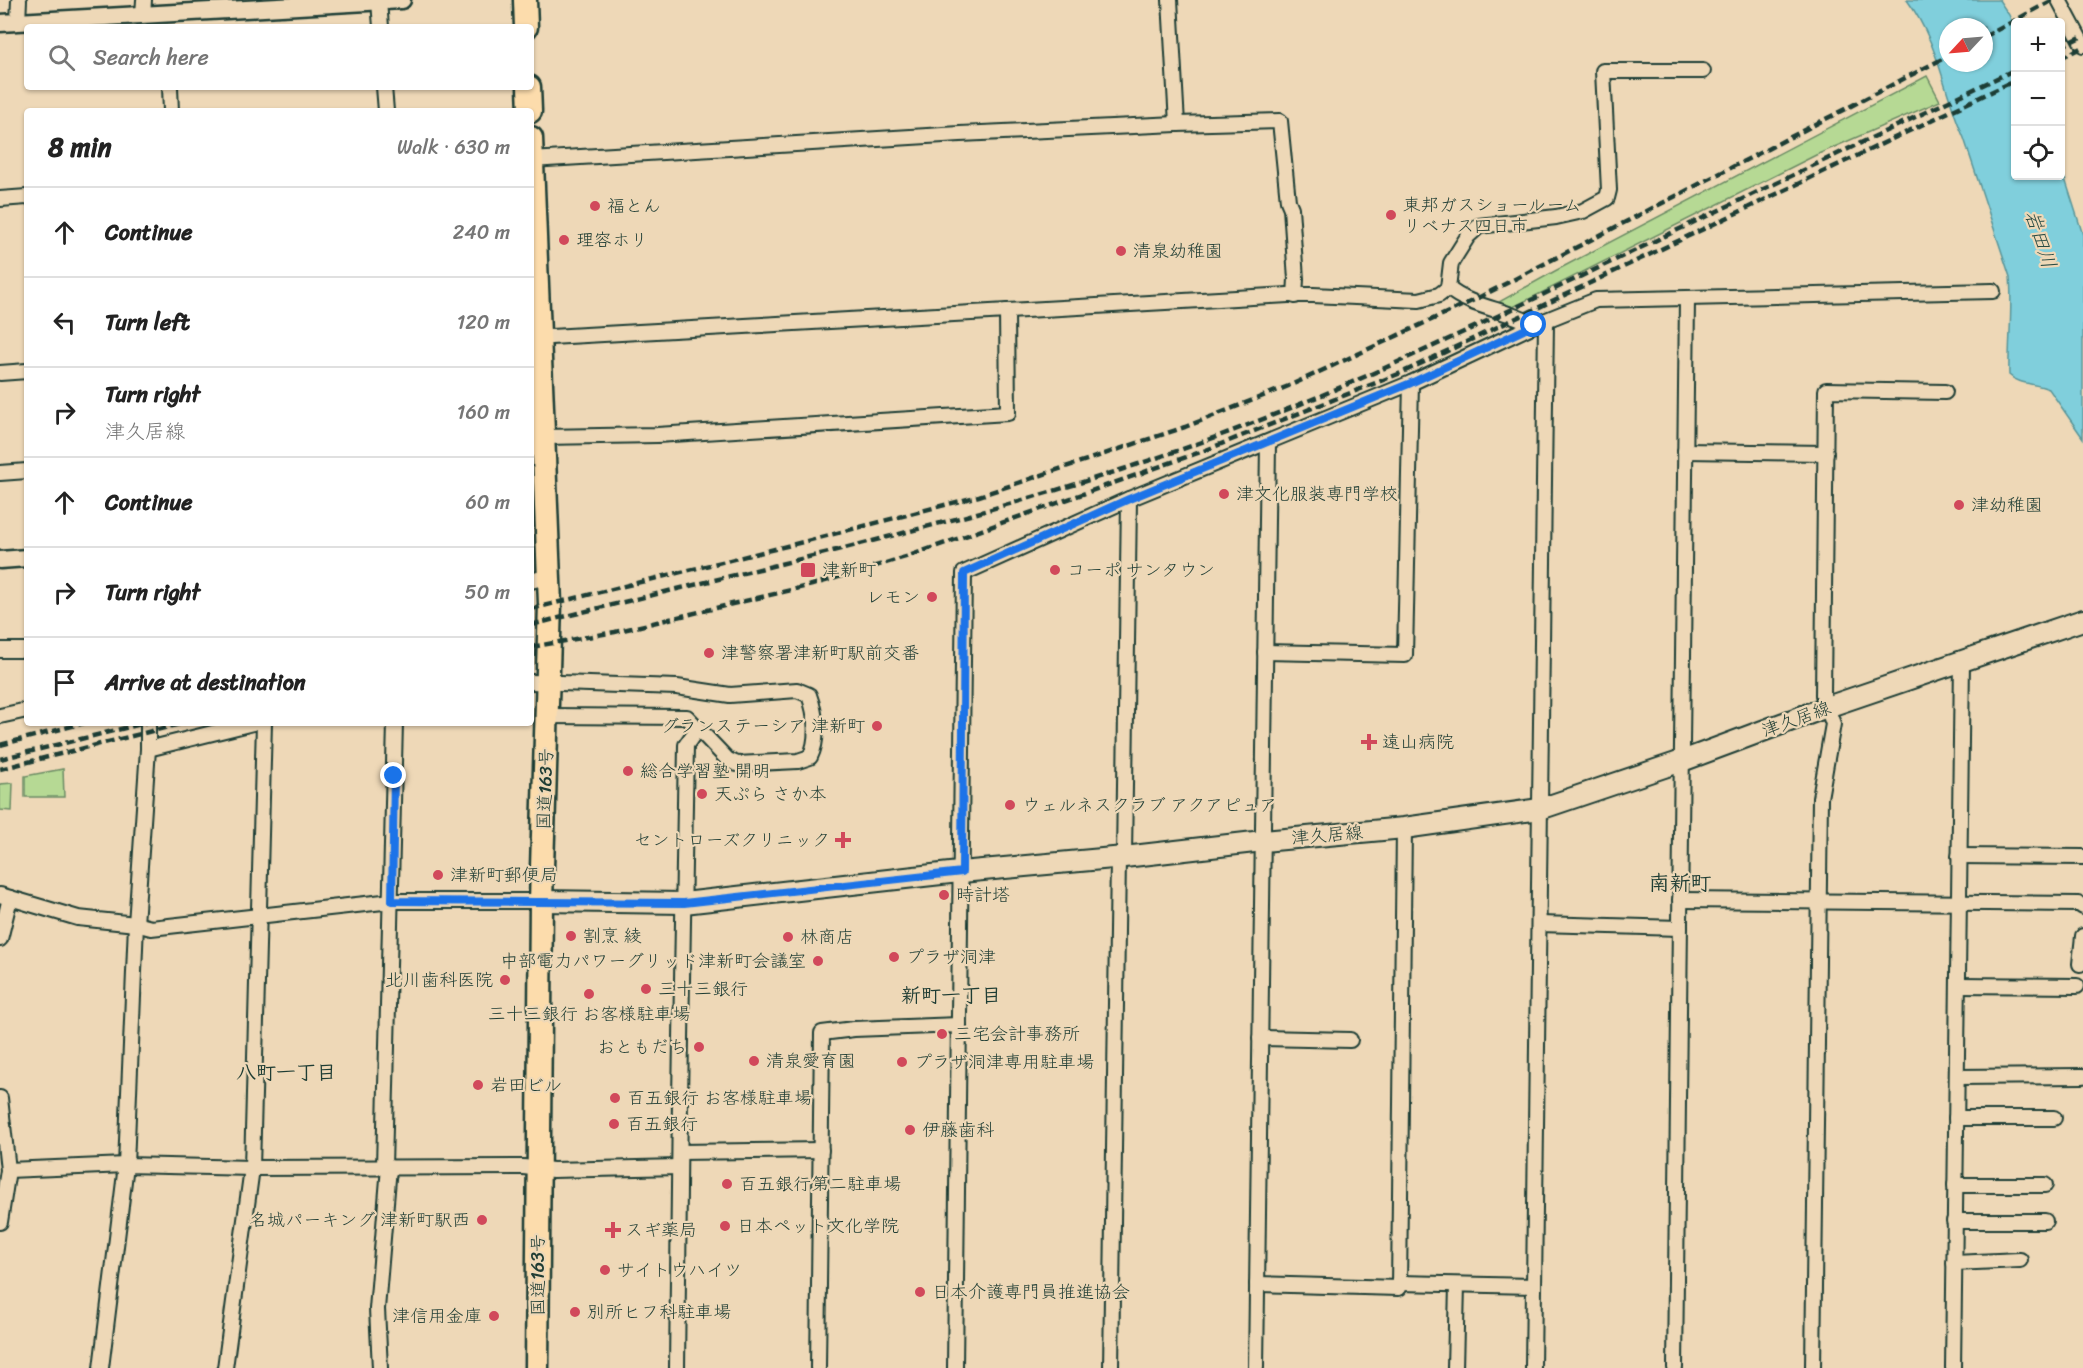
<!DOCTYPE html>
<html lang="en">
<head>
<meta charset="utf-8">
<style>
	body { margin:0; font-family:Sriracha,"Klee One",sans-serif; background:#f6f6f6; color:#222 }
	.controls { position:absolute; right:18px; top:18px; display:grid; overflow:hidden; border-radius:6px; box-shadow:0 2px 4px #0004 }
	.controls button { width:54px; height:54px; display:grid; place-items:center; padding:0; border:0; border-bottom:2px solid #e0e0e0; background:#fff; color:#222; font:30px sans-serif }
	.compass { position:absolute; left:1939px; top:18px; width:54px; height:54px; border-radius:50%; background:#fff; box-shadow:0 2px 4px #0004; rotate:244deg }
	.stop { position:absolute; width:18px; height:18px; margin:-14px; border:4px solid #1a73e8; border-radius:50%; background:#fff }
	.stop.end { background:#1a73e8; border-color:#fff; box-shadow:0 2px 6px #0008 }
	.list { margin:0; padding:0; list-style:none }
	h2 { display:flex; justify-content:space-between; align-items:center; height:78px; margin:0; padding:0 24px; font-size:26px }
	h2 small { font-size:20px; font-weight:400; color:#767676 }
	.list li { display:grid; grid-template-columns:39px 1fr auto; gap:18px; align-items:center; box-sizing:border-box; height:90px; padding:0 24px; border-top:2px solid #e0e0e0 }
	.list b { display:block; font-size:22px; white-space:nowrap }
	.list p { margin:0; font-size:20px; white-space:nowrap; color:#767676 }
	.list em { font-size:20px; font-style:normal; color:#767676 }
	.icon { flex:none; width:33px; height:33px; fill:none; stroke:currentColor; stroke-width:2; stroke-linecap:round; stroke-linejoin:round }
	.map { position:relative; flex:none; width:2083px; height:1368px; overflow:hidden }
	.search { position:absolute; background:#fff; box-shadow:0 2px 4px #0004; left:24px; top:24px; width:510px; height:66px; display:flex; align-items:center; gap:15px; box-sizing:border-box; padding:0 21px; border-radius:6px; color:#767676; font-size:22px }
	.panel { position:absolute; background:#fff; box-shadow:0 2px 4px #0004; left:24px; top:108px; width:510px; height:618px; border-radius:6px }
	.map>svg:first-child { display:block }
	.green { fill:#b6d994; stroke:#6a8b64; stroke-width:1.5 }
	.water { fill:#80cfdc; stroke:#599599; stroke-width:1.5; fill-rule:evenodd }
	.lines { fill:none; stroke-linecap:round; stroke-linejoin:round }
	.minor-casing { stroke:#1f3d34; stroke-width:18 }
	.tertiary-casing { stroke:#1f3d34; stroke-width:21 }
	.secondary-casing { stroke:#1f3d34; stroke-width:24 }
	.trunk-casing { stroke:#1f3d34; stroke-width:27 }
	.minor { stroke:#eed8b7; stroke-width:14 }
	.tertiary { stroke:#eed8b7; stroke-width:16 }
	.secondary { stroke:#eed8b7; stroke-width:20 }
	.trunk { stroke:#fcdcac; stroke-width:22 }
	.rail { stroke:#1f3d34; stroke-width:4.5; stroke-dasharray:9 4.5; stroke-linecap:butt }
	.route { stroke:#1a73e8; stroke-width:8 }
	.poi-dot { fill:#d1495b; stroke:#eed8b7; stroke-width:2 }
	.labels { text-anchor:middle; stroke-width:4.5; stroke-linejoin:round; paint-order:stroke }
	.poi-label { font-size:18px; fill:#1f3d34; stroke:#eed8b7; text-anchor:start }
	.street-label { font-size:18px; fill:#1f3d34; stroke:#eed8b7 }
	.water-label { font-size:20px; font-style:italic; fill:#294c45; stroke:#eed8b7 }
	.neighbourhood-label { font-size:20px; font-weight:bold; fill:#1f3d34; stroke:#eed8b7 }
	.quarter-label { font-size:21px; font-weight:bold; fill:#1f3d34; stroke:#eed8b7 }
</style>
</head>
<body>
<div class="map">
<svg width="2083" height="1368" viewBox="0 0 2083 1368">
	<rect width="100%" height="100%" fill="#eed8b7"/>
	<filter id="ink" filterUnits="userSpaceOnUse"><feTurbulence type="fractalNoise" baseFrequency=".0167" numOctaves="2"/><feDisplacementMap in="SourceGraphic" scale="12" xChannelSelector="R" yChannelSelector="G"/><feConvolveMatrix kernelMatrix="1 2 1 2 8 2 1 2 1" color-interpolation-filters="sRGB"/></filter>
	<g filter="url(#ink)">
		<g class="green">
			<path d="M 1927,76 L 1940,101 L 1816,155 L 1513,307 L 1499,302 L 1555,271 Z"/>
			<path d="M 63,769 L 64,797 L 25,797 L 25,776 Z"/>
			<path d="M 13,783 L 12,811 L 0,810 L 0,784 Z"/>
		</g>
		<path class="water" d="M 1907,0 L 1999,0 L 2009,15 L 2015,30 L 2016,176 L 2060,176 L 2061,166 L 2083,235 L 2083,438 L 2049,389 C 2036,383 2019,385 2009,375 C 2008,343 2013,310 2010,277 L 1964,138 C 1942,89 1940,45 1907,0 ZM 1948,27 L 1984,27 L 1984,63 L 1948,63 Z"/>
		<g class="lines">
			<defs>
				<g id="minor">
					<path d="M 1170,0 L 1177,124"/>
					<path d="M 2059,0 L 2083,45"/>
					<path d="M 379,1 L 381,27"/>
					<path d="M 143,15 L 144,0"/>
					<path d="M 18,22 L 19,0"/>
					<path d="M 170,87 L 171,111"/>
					<path d="M 384,87 L 386,111"/>
					<path d="M 531,160 L 960,134 L 1177,124 L 1280,121 L 1288,201 L 1291,208 L 1296,279 L 1295,296"/>
					<path d="M 0,199 L 27,197"/>
					<path d="M 1448,288 C 1471,308 1507,309 1534,325"/>
					<path d="M 533,338 L 1288,295 L 1313,295 L 1419,300 L 1439,295 L 1448,288 L 1451,263 L 1468,236 L 1479,226 L 1556,217 L 1583,211 L 1607,198 L 1609,190 L 1603,71 L 1703,71"/>
					<path d="M 0,373 L 27,371"/>
					<path d="M 543,437 L 657,435 L 1008,413 L 1007,311"/>
					<path d="M 1685,451 L 1826,453"/>
					<path d="M 0,473 L 27,471"/>
					<path d="M 531,581 L 549,576"/>
					<path d="M 0,650 L 27,650"/>
					<path d="M 1265,652 L 1405,655 L 1411,383"/>
					<path d="M 531,682 L 677,687 L 730,695 L 797,690 L 809,695 C 816,714 819,739 810,757 L 798,761 L 737,764 L 728,760 L 687,717 L 547,716"/>
					<path d="M 0,716 L 27,710"/>
					<path d="M 148,749 L 253,723"/>
					<path d="M 1959,856 L 2083,857"/>
					<path d="M 1124,857 L 1129,499"/>
					<path d="M 0,895 L 78,918 L 136,924 L 151,928 L 392,901 L 541,901"/>
					<path d="M 1680,900 L 2079,904 L 2083,907"/>
					<path d="M 1539,924 L 1680,928"/>
					<path d="M 0,939 L 10,898"/>
					<path d="M 2080,964 L 2083,936"/>
					<path d="M 1958,985 L 2077,986"/>
					<path d="M 1260,1038 L 1350,1040"/>
					<path d="M 1957,1077 L 2083,1076"/>
					<path d="M 0,1098 L 8,1170 L 0,1222"/>
					<path d="M 1956,1118 L 2054,1118"/>
					<path d="M 680,1152 L 821,1150"/>
					<path d="M 384,1167 L 395,723"/>
					<path d="M 8,1170 L 126,1165 L 252,1168 L 523,1167 L 553,1170 L 679,1167"/>
					<path d="M 1955,1185 L 2045,1185"/>
					<path d="M 1954,1221 L 2045,1221"/>
					<path d="M 1954,1263 L 2020,1260"/>
					<path d="M 1399,1283 L 1534,1286"/>
					<path d="M 1257,1284 L 1399,1288 L 1404,828"/>
					<path d="M 101,1368 L 126,1165 L 136,924 L 148,749 L 148,723"/>
					<path d="M 225,1368 L 252,1168 L 264,723"/>
					<path d="M 380,1368 L 377,1309 L 389,1167"/>
					<path d="M 677,1368 L 680,1098 L 686,745 L 698,728"/>
					<path d="M 818,1368 L 822,1033 L 854,1029 L 959,1025"/>
					<path d="M 955,1368 L 964,573 L 1129,499 L 1411,383 L 1534,325 L 1596,300 L 1993,291"/>
					<path d="M 1111,1368 L 1118,858"/>
					<path d="M 1256,1368 L 1268,443"/>
					<path d="M 1455,1368 L 1457,1285"/>
					<path d="M 1533,1368 L 1546,321"/>
					<path d="M 1675,1368 L 1687,299"/>
					<path d="M 1813,1368 L 1820,798 L 1833,724 L 1823,695 L 1826,390 L 1945,392"/>
					<path d="M 1953,1368 L 1962,661"/>
				</g>
				<g id="tertiary">
					<path d="M 0,23 L 402,0"/>
					<path d="M 0,560 L 27,558"/>
				</g>
				<path id="secondary" d="M 541,901 L 684,903 L 950,873 L 1124,857 L 1263,841 L 1404,828 L 1540,809 L 1682,761 L 1827,707 L 2083,620"/>
				<g id="trunk">
					<path d="M 525,0 L 526,27"/>
					<path d="M 529,87 L 530,111"/>
					<path d="M 531,138 L 550,604 L 541,901 L 537,1368"/>
				</g>
			</defs>
			<use href="#minor" class="minor-casing"/>
			<use href="#tertiary" class="tertiary-casing"/>
			<use href="#secondary" class="secondary-casing"/>
			<use href="#trunk" class="trunk-casing"/>
			<use href="#minor" class="minor"/>
			<use href="#tertiary" class="tertiary"/>
			<use href="#secondary" class="secondary"/>
			<use href="#trunk" class="trunk"/>
			<g class="rail">
				<path d="M 1984,37 L 2053,0"/>
				<path d="M 2060,47 L 2083,36"/>
				<path d="M 2060,58 L 2083,47"/>
				<path d="M 531,609 L 803,542 L 979,496 L 1185,427 L 1291,385 L 1472,301 L 1948,56"/>
				<path d="M 531,625 C 756,568 984,521 1202,442 C 1352,388 1496,317 1640,248 C 1765,188 1891,129 2016,69"/>
				<path d="M 531,647 L 615,632 L 812,585 L 909,556 L 1206,450 L 1401,373 L 2016,80"/>
				<path d="M 0,745 L 84,723"/>
				<path d="M 0,759 L 145,723"/>
				<path d="M 0,769 L 184,723"/>
			</g>
		</g>
	</g>
	<g class="lines" filter="url(#ink)">
		<path class="route" d="M 394,776 L 392,901 L 684,903 L 962,872 L 964,573 L 1129,499 L 1411,383 L 1534,325"/>
	</g>
	<g class="poi-dot">
		<circle cx="595" cy="206" r="6"/>
		<circle cx="1391" cy="215" r="6"/>
		<circle cx="564" cy="240" r="6"/>
		<circle cx="1121" cy="251" r="6"/>
		<circle cx="1224" cy="494" r="6"/>
		<circle cx="1959" cy="505" r="6"/>
		<rect x="800" y="562" width="16" height="16" rx="3"/>
		<circle cx="1055" cy="570" r="6"/>
		<circle cx="932" cy="597" r="6"/>
		<circle cx="709" cy="653" r="6"/>
		<circle cx="877" cy="726" r="6"/>
		<path d="M1366 733h6v6h6v6h-6v6h-6v-6h-6v-6h6z"/>
		<circle cx="628" cy="771" r="6"/>
		<circle cx="702" cy="794" r="6"/>
		<circle cx="1010" cy="805" r="6"/>
		<path d="M840 831h6v6h6v6h-6v6h-6v-6h-6v-6h6z"/>
		<circle cx="438" cy="875" r="6"/>
		<circle cx="944" cy="895" r="6"/>
		<circle cx="571" cy="936" r="6"/>
		<circle cx="788" cy="937" r="6"/>
		<circle cx="894" cy="957" r="6"/>
		<circle cx="818" cy="961" r="6"/>
		<circle cx="505" cy="980" r="6"/>
		<circle cx="646" cy="989" r="6"/>
		<circle cx="589" cy="994" r="6"/>
		<circle cx="942" cy="1034" r="6"/>
		<circle cx="699" cy="1047" r="6"/>
		<circle cx="754" cy="1061" r="6"/>
		<circle cx="902" cy="1062" r="6"/>
		<circle cx="478" cy="1085" r="6"/>
		<circle cx="615" cy="1098" r="6"/>
		<circle cx="614" cy="1124" r="6"/>
		<circle cx="910" cy="1130" r="6"/>
		<circle cx="727" cy="1184" r="6"/>
		<circle cx="482" cy="1220" r="6"/>
		<circle cx="725" cy="1226" r="6"/>
		<path d="M610 1221h6v6h6v6h-6v6h-6v-6h-6v-6h6z"/>
		<circle cx="605" cy="1270" r="6"/>
		<circle cx="920" cy="1292" r="6"/>
		<circle cx="575" cy="1312" r="6"/>
		<circle cx="494" cy="1316" r="6"/>
	</g>
	<g class="labels">
		<g class="poi-label">
			<text x="1403" y="211">東邦ガスショールーム<tspan x="1403" dy="21">リベナス四日市</tspan></text>
			<text x="607" y="212">福とん</text>
			<text x="576" y="246">理容ホリ</text>
			<text x="1133" y="257">清泉幼稚園</text>
			<text x="1236" y="500">津文化服装専門学校</text>
			<text x="1971" y="511">津幼稚園</text>
			<text x="822" y="576">津新町</text>
			<text x="1067" y="576">コーポ サンタウン</text>
			<text x="920" y="603" text-anchor="end">レモン</text>
			<text x="721" y="659">津警察署津新町駅前交番</text>
			<text x="865" y="732" text-anchor="end">グランステーシア 津新町</text>
			<text x="1382" y="748">遠山病院</text>
			<text x="640" y="777">総合学習塾 開明</text>
			<text x="714" y="800">天ぷら さか本</text>
			<text x="1022" y="811">ウェルネスクラブ アクアピュア</text>
			<text x="830" y="846" text-anchor="end">セントローズクリニック</text>
			<text x="450" y="881">津新町郵便局</text>
			<text x="956" y="901">時計塔</text>
			<text x="583" y="942">割烹 綾</text>
			<text x="800" y="943">林商店</text>
			<text x="906" y="963">プラザ洞津</text>
			<text x="806" y="967" text-anchor="end">中部電力パワーグリッド津新町会議室</text>
			<text x="493" y="986" text-anchor="end">北川歯科医院</text>
			<text x="658" y="995">三十三銀行</text>
			<text x="589" y="1020" text-anchor="middle">三十三銀行 お客様駐車場</text>
			<text x="954" y="1040">三宅会計事務所</text>
			<text x="687" y="1053" text-anchor="end">おともだち</text>
			<text x="766" y="1067">清泉愛育園</text>
			<text x="914" y="1068">プラザ洞津専用駐車場</text>
			<text x="490" y="1091">岩田ビル</text>
			<text x="627" y="1104">百五銀行 お客様駐車場</text>
			<text x="626" y="1130">百五銀行</text>
			<text x="922" y="1136">伊藤歯科</text>
			<text x="739" y="1190">百五銀行第二駐車場</text>
			<text x="470" y="1226" text-anchor="end">名城パーキング 津新町駅西</text>
			<text x="737" y="1232">日本ペット文化学院</text>
			<text x="625" y="1236">スギ薬局</text>
			<text x="617" y="1276">サイトウハイツ</text>
			<text x="932" y="1298">日本介護専門員推進協会</text>
			<text x="587" y="1318">別所ヒフ科駐車場</text>
			<text x="482" y="1322" text-anchor="end">津信用金庫</text>
		</g>
		<g class="street-label">
			<text transform="translate(1796 719) rotate(-20)" y="6">津久居線</text>
			<text transform="translate(545 789) rotate(-88)" y="6">国道163号</text>
			<text transform="translate(1327 835) rotate(-5)" y="6">津久居線</text>
			<text transform="translate(538 1275) rotate(-90)" y="6">国道163号</text>
		</g>
		<g class="water-label">
			<text transform="translate(2041 239) rotate(72)" y="7">岩田川</text>
		</g>
		<g class="neighbourhood-label">
			<text x="951" y="1002">新町一丁目</text>
			<text x="286" y="1079">八町一丁目</text>
		</g>
		<g class="quarter-label">
			<text x="1680" y="890">南新町</text>
		</g>
	</g>
</svg>
<div class="controls">
<button>+</button>
<button>−</button>
<button><svg class="icon" aria-label="locate" viewBox="0 0 24 24"><circle cx="12" cy="12" r="6"/><path d="M12 2v4M12 18v4M2 12h4M18 12h4"/></svg></button>
</div>
<svg class="compass" viewBox="-18 -18 36 36"><path d="M0-13l5 13h-10z" fill="#e53935"/><path d="M0 13l5-13h-10z" fill="#767676"/></svg>
<div class="stop" style="left:1534px;top:325px"></div>
<div class="stop end" style="left:394px;top:776px"></div>
<div class="search"><svg class="icon" aria-label="search" viewBox="0 0 24 24"><circle cx="10" cy="10" r="6"/><path d="M15 15l6 6"/></svg>Search here</div>
<section class="panel">
<h2>8 min<small>Walk · 630 m</small></h2>
<ul class="list">
<li><svg class="icon" aria-label="ahead" viewBox="0 0 24 24"><path d="M12 20V5M6 11l6-6 6 6"/></svg><div><b>Continue</b></div><em>240 m</em></li>
<li><svg class="icon" aria-label="left" viewBox="0 0 24 24"><path d="M17 20v-9H6M10 6l-5 5 5 5"/></svg><div><b>Turn left</b></div><em>120 m</em></li>
<li><svg class="icon" aria-label="right" viewBox="0 0 24 24"><path d="M7 20v-9h11M14 6l5 5-5 5"/></svg><div><b>Turn right</b><p>津久居線</p></div><em>160 m</em></li>
<li><svg class="icon" aria-label="ahead" viewBox="0 0 24 24"><path d="M12 20V5M6 11l6-6 6 6"/></svg><div><b>Continue</b></div><em>60 m</em></li>
<li><svg class="icon" aria-label="right" viewBox="0 0 24 24"><path d="M7 20v-9h11M14 6l5 5-5 5"/></svg><div><b>Turn right</b></div><em>50 m</em></li>
<li><svg class="icon" aria-label="arrive" viewBox="0 0 24 24"><path d="M6 21V4h12l-3 4 3 4H6"/></svg><div><b>Arrive at destination</b></div></li>
</ul>
</section>
</div>
</body>
</html>
